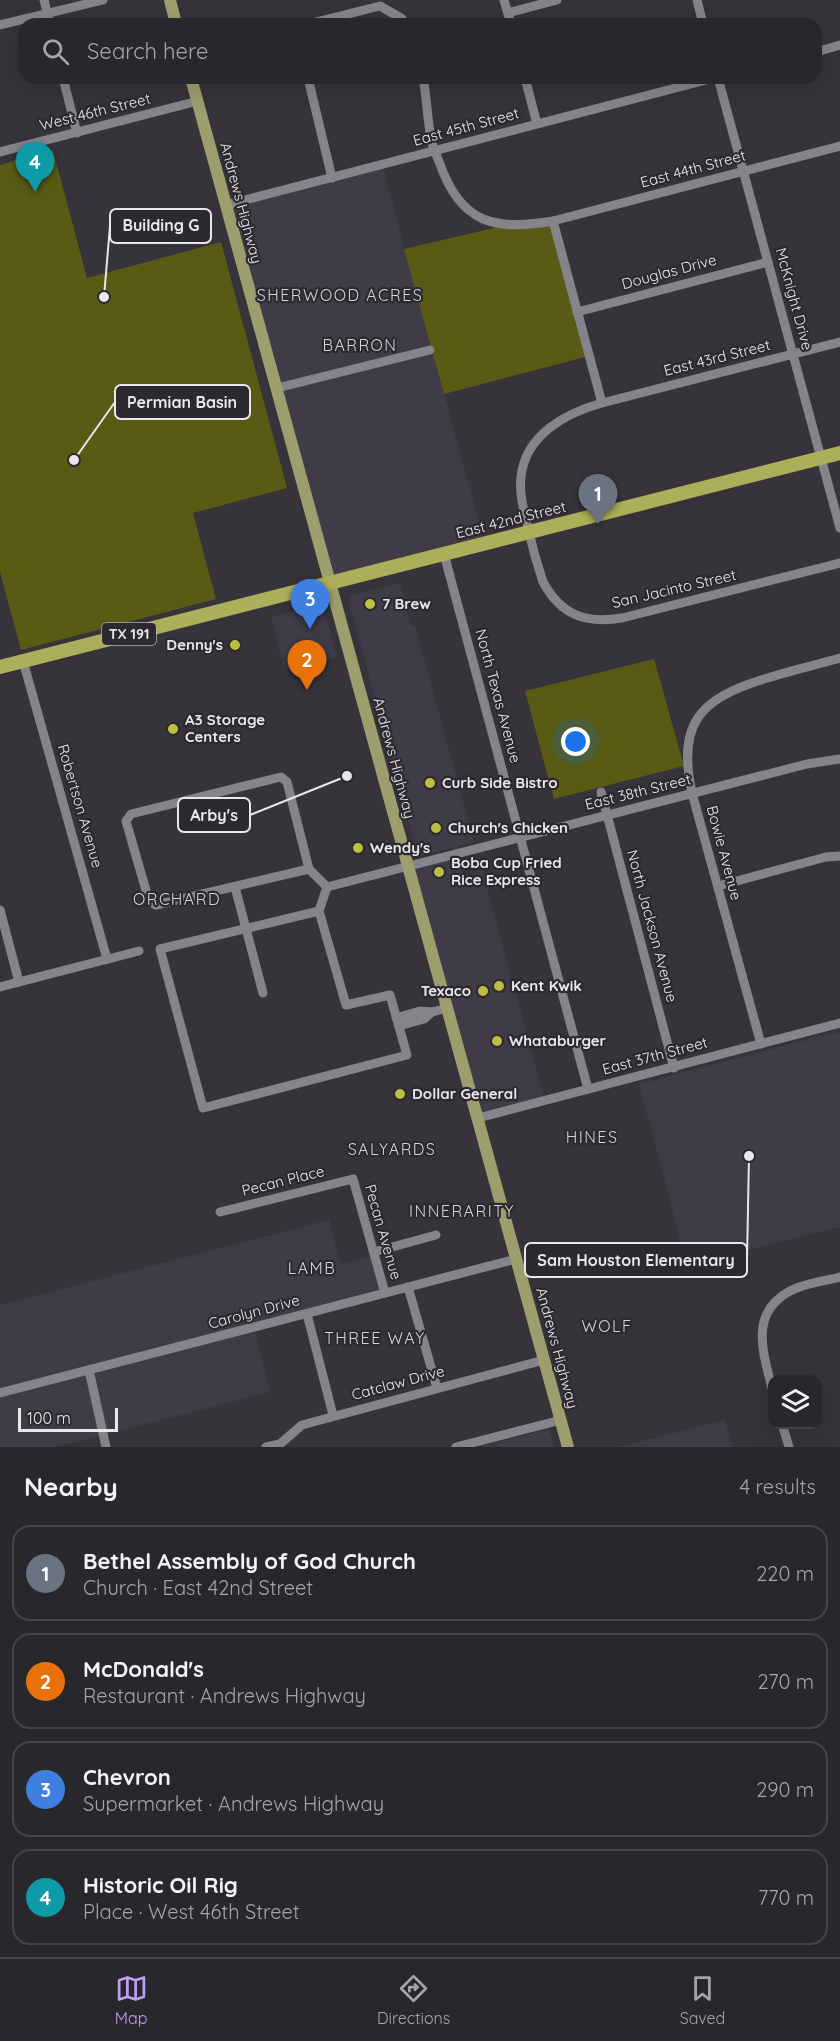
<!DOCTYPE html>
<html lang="en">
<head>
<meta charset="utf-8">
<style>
	body { margin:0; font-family:Quicksand,sans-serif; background:#302f34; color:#f1f3f6 }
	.controls { position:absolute; right:18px; bottom:18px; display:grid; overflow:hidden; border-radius:12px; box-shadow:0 6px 24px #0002 }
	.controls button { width:54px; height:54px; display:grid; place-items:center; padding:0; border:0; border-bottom:2px solid #444448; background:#28272c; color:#f1f3f6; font:30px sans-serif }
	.scale { position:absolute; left:18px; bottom:15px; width:100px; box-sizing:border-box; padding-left:6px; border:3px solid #e9e7eb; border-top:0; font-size:16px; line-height:21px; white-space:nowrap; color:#e9e7eb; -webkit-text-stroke:4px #2c2a30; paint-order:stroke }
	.you { position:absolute; left:576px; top:742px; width:21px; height:21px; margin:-15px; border:4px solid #fff; border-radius:50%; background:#1a73e8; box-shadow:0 0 0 9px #1a73e833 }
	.badge { display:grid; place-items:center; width:39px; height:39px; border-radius:50%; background:#bca0f2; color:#fff; font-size:20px; font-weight:700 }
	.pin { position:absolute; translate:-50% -50px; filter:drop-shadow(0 2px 3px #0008) }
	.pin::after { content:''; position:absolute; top:32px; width:21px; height:18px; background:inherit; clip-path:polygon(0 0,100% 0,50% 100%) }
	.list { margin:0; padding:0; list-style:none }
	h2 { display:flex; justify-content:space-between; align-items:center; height:78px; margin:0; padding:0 24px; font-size:26px }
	h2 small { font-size:20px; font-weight:400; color:#a5a5a9 }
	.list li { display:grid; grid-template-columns:39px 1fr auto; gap:18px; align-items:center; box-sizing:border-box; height:96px; margin:0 12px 12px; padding:0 12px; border:2px solid #444448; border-radius:18px }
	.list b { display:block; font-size:22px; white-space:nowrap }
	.list p { margin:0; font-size:20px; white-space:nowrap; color:#a5a5a9 }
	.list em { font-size:20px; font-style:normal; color:#a5a5a9 }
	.icon { flex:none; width:33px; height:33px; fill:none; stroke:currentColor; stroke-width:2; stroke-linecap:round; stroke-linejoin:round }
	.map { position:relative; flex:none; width:840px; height:1447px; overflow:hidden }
	.search { position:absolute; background:#28272c; box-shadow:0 6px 24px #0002; left:18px; right:18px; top:18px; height:66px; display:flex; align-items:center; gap:15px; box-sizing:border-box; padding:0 21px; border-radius:18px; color:#a5a5a9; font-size:22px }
	.sheet { height:510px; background:#28272c }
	nav { display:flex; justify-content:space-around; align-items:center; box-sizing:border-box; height:84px; border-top:2px solid #444448; background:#28272c; font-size:16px; color:#a5a5a9 }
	nav a { display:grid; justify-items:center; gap:3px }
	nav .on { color:#bca0f2 }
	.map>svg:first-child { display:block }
	.built { fill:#3f3b47 }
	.green { fill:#595a13 }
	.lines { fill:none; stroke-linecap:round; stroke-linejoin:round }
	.minor { stroke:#86848b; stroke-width:9 }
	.major { stroke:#9d9d6d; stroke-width:12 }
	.highway { stroke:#acae59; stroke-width:14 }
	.poi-dot { fill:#bdbf43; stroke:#2c2a30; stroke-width:2 }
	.labels { text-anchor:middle; stroke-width:4.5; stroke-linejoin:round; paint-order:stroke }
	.shield { fill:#2c2a30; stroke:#b0aeb3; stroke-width:1.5 }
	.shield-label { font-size:14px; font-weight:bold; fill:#e9e7eb }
	.street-label { font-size:15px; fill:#e9e7eb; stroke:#2c2a30 }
	.poi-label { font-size:15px; font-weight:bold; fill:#e9e7eb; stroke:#2c2a30; text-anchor:start }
	.neighbourhood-label { font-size:16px; letter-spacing:1.5px; fill:#d5d2da; stroke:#2c2a30 }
	.leader { fill:none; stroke:#e9e7eb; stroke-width:2 }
	.callout-dot { fill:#e9e7eb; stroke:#2c2a30; stroke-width:2 }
	.callout { fill:#2c2a30; stroke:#e9e7eb; stroke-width:2 }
	.callout-label { font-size:16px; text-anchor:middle; font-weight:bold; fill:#e9e7eb }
</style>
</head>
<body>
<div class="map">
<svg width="840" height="1447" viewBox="0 0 840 1447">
	<rect width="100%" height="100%" fill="#36343a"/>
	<g class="built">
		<path d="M 382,165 L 485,544 L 330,583 L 226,205 Z"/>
		<path d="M 400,583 L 411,626 L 415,625 L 474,842 L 418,857 L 349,602 L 352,595 Z"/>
		<path d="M 319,605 L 323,607 L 337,657 L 284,670 L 271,617 Z"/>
		<path d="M 457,854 L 463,875 L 482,870 L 545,1101 L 478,1118 L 408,866 Z"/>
		<path d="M 836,1032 L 840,1034 L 840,1227 L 687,1265 L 639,1084 Z"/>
		<path d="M 329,1220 L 341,1264 L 373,1256 L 382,1292 L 254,1326 L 270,1392 L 56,1447 L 0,1447 L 0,1305 Z"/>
		<path d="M 725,1420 L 733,1447 L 619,1447 Z"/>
		<path d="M 549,1429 L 554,1447 L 479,1447 Z"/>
	</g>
	<g class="green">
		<path d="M 53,150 L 87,278 L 221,242 L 287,488 L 193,513 L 216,599 L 21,650 L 0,572 L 0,165 Z"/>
		<path d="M 553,221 L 589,356 L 444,394 L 404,249 L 498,227 Z"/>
		<path d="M 654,659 L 684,766 L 554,799 L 525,691 Z"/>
	</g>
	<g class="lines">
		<g class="minor">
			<path d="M 44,0 L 50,24"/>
			<path d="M 504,0 L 511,24"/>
			<path d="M 697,0 L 703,24"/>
			<path d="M 508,13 L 557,0"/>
			<path d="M 308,24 L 380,6 L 401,18 L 406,24"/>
			<path d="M 0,25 L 103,0"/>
			<path d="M 816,52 L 840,45"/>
			<path d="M 63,78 L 77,133"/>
			<path d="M 308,78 L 332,178"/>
			<path d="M 423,78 C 427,98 427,118 431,138 C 432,147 437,156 440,164 C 461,224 495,231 553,221 L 840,146"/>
			<path d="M 525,78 L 537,124"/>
			<path d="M 718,78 L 840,528"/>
			<path d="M 0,152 L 198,101"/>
			<path d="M 226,205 L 714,78"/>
			<path d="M 553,221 L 602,403"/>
			<path d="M 577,312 L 768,262"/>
			<path d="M 840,342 L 602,403 C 566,413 525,435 521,477 C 519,494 524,511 528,528 C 532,546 537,564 543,582 C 561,615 585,624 622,618 L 840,563"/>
			<path d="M 277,388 L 430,350"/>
			<path d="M 444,554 L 588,1089"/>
			<path d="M 23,661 L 107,959"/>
			<path d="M 601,792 L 674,1068"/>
			<path d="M 309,869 L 156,905 L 149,901 L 126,821 L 131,814 L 281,777 L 287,782 L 309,869 L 327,887"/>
			<path d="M 718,886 L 826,857 L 840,856"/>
			<path d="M 235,887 L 263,993"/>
			<path d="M 327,887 L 807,764 L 840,759"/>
			<path d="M 0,910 L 19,982"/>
			<path d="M 319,911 L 160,949 L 203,1108 L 407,1055 L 390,995 L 346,1005 L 319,911 L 327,887"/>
			<path d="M 0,987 L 139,951"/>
			<path d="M 396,1018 L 420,1011 L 432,1012 L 448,1008"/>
			<path d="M 399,1026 L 424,1019 L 432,1012"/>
			<path d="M 761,1044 L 692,793 C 677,724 699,699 764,679 C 789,671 815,665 840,658"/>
			<path d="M 478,1118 L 840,1023"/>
			<path d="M 220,1212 L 353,1179 L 385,1293"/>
			<path d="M 374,1252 L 436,1235"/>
			<path d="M 408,1287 L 437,1388"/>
			<path d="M 307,1314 L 333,1415"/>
			<path d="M 89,1370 L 106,1447"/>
			<path d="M 772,1388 C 763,1352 749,1313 790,1291 C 804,1283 825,1281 840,1277"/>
			<path d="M 0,1393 L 516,1259"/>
			<path d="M 782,1424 L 789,1447"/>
			<path d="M 266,1447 L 280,1444 L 302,1425 L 544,1360"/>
			<path d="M 456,1447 L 561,1420"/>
		</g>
		<g class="major">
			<path d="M 170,0 L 176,24"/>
			<path d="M 191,78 L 568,1447"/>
		</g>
		<path class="highway" d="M 0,667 L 840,453"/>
	</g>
	<g class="poi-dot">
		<circle cx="370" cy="604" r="6"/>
		<circle cx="235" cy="645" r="6"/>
		<circle cx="173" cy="729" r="6"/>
		<circle cx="430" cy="783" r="6"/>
		<circle cx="436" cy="828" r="6"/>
		<circle cx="358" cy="848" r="6"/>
		<circle cx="439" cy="872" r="6"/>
		<circle cx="499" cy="986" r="6"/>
		<circle cx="483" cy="991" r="6"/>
		<circle cx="497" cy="1041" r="6"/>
		<circle cx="400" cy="1094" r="6"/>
	</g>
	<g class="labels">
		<rect class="shield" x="102" y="623" width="54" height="22" rx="4.5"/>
		<g class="shield-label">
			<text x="129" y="639">TX 191</text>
		</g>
		<g class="street-label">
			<text transform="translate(95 112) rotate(-14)" y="5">West 46th Street</text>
			<text transform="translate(466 127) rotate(-15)" y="5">East 45th Street</text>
			<text transform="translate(693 169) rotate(-15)" y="5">East 44th Street</text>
			<text transform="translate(241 203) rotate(75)" y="5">Andrews Highway</text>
			<text transform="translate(669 272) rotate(-15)" y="5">Douglas Drive</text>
			<text transform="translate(794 299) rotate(75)" y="5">McKnight Drive</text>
			<text transform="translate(717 358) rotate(-14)" y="5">East 43rd Street</text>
			<text transform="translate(511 520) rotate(-14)" y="5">East 42nd Street</text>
			<text transform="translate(674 589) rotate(-13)" y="5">San Jacinto Street</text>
			<text transform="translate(498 696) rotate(75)" y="5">North Texas Avenue</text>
			<text transform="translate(394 758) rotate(75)" y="5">Andrews Highway</text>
			<text transform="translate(638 792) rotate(-14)" y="5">East 38th Street</text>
			<text transform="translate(80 806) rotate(74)" y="5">Robertson Avenue</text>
			<text transform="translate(724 853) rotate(75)" y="5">Bowie Avenue</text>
			<text transform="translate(652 926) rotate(75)" y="5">North Jackson Avenue</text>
			<text transform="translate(655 1056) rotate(-15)" y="5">East 37th Street</text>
			<text transform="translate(283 1181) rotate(-14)" y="5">Pecan Place</text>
			<text transform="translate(383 1232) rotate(74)" y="5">Pecan Avenue</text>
			<text transform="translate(254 1312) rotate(-15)" y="5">Carolyn Drive</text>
			<text transform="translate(557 1348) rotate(75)" y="5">Andrews Highway</text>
			<text transform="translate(398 1383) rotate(-15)" y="5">Catclaw Drive</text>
		</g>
		<g class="poi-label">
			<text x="382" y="609">7 Brew</text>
			<text x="223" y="650" text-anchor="end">Denny's</text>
			<text x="185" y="725">A3 Storage<tspan x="185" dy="17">Centers</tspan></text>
			<text x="442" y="788">Curb Side Bistro</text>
			<text x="448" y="833">Church's Chicken</text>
			<text x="370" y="853">Wendy's</text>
			<text x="451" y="868">Boba Cup Fried<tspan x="451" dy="17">Rice Express</tspan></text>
			<text x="511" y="991">Kent Kwik</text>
			<text x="471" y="996" text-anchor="end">Texaco</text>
			<text x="509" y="1046">Whataburger</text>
			<text x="412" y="1099">Dollar General</text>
		</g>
		<g class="neighbourhood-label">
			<text x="340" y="301">SHERWOOD ACRES</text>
			<text x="360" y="351">BARRON</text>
			<text x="177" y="905">ORCHARD</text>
			<text x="592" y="1143">HINES</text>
			<text x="392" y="1155">SALYARDS</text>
			<text x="462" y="1217">INNERARITY</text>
			<text x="312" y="1274">LAMB</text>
			<text x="607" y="1332">WOLF</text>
			<text x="375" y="1344">THREE WAY</text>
		</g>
	</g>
	<path class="leader" d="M104 297L110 226M74 460L115 402M347 776L250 815M749 1156L747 1260"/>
	<g class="callout-dot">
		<circle cx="104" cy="297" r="6"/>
		<circle cx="74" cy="460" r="6"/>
		<circle cx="347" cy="776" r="6"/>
		<circle cx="749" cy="1156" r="6"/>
	</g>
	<g class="callout">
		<rect x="110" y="209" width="101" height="34" rx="6"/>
		<rect x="115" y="385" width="135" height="34" rx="6"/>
		<rect x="178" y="798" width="72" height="34" rx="6"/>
		<rect x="525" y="1243" width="222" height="34" rx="6"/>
	</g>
	<g class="callout-label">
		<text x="161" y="231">Building G</text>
		<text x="182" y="408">Permian Basin</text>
		<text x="214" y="821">Arby's</text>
		<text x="636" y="1266">Sam Houston Elementary</text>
	</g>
</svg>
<div class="controls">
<button><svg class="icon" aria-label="layers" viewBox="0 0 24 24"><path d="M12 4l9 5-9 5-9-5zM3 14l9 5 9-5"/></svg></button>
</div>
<div class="scale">100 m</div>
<div class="you"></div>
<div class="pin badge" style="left:598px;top:524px;background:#6b7280">1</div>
<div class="pin badge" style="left:307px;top:690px;background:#e8710a">2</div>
<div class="pin badge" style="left:310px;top:629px;background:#3f7fe0">3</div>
<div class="pin badge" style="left:35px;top:192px;background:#0f9aa8">4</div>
<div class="search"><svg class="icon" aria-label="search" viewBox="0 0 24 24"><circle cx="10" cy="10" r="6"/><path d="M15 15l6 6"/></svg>Search here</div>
</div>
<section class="sheet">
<h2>Nearby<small>4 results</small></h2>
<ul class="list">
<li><span class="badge" style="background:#6b7280">1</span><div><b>Bethel Assembly of God Church</b><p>Church · East 42nd Street</p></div><em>220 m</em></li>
<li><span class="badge" style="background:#e8710a">2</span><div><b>McDonald's</b><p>Restaurant · Andrews Highway</p></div><em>270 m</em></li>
<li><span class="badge" style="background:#3f7fe0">3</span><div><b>Chevron</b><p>Supermarket · Andrews Highway</p></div><em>290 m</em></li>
<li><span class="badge" style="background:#0f9aa8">4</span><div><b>Historic Oil Rig</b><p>Place · West 46th Street</p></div><em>770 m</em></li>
</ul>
</section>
<nav>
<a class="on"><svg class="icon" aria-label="map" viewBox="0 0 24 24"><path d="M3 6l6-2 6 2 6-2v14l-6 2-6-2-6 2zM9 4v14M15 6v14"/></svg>Map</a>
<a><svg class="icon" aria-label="directions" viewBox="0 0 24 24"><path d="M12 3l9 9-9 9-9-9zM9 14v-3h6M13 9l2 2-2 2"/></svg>Directions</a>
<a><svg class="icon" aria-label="saved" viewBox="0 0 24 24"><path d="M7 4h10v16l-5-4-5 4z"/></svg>Saved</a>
</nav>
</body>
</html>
